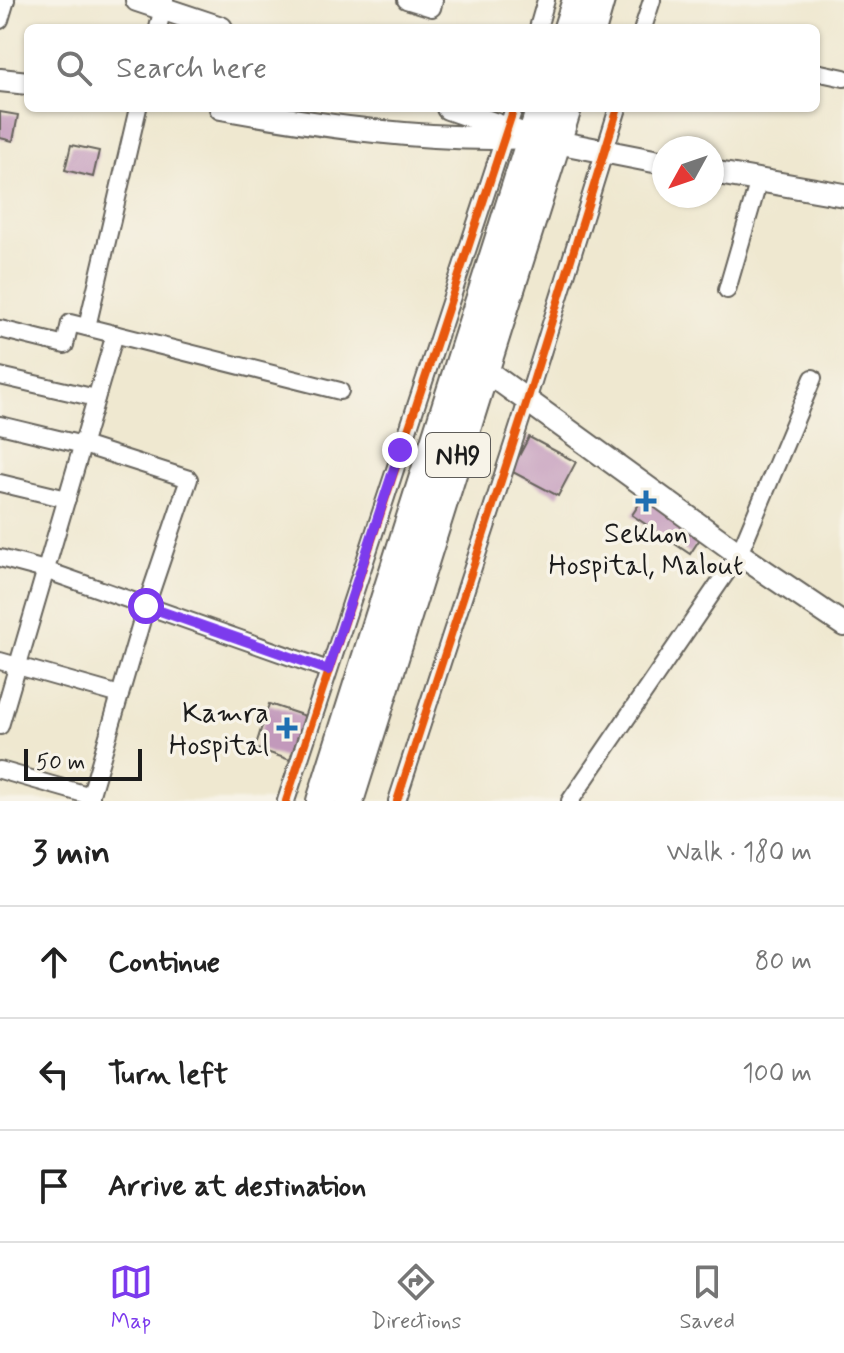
<!DOCTYPE html>
<html lang="en">
<head>
<meta charset="utf-8">
<style>
	body { margin:0; font-family:Mynerve,sans-serif; background:#f6f6f6; color:#222 }
	.compass { position:absolute; left:652px; top:136px; width:72px; height:72px; border-radius:50%; background:#fff; box-shadow:0 2px 6px #0004; rotate:230deg }
	.scale { position:absolute; left:24px; bottom:20px; width:118px; box-sizing:border-box; padding-left:8px; border:4px solid #1c1c1c; border-top:0; font-size:22px; line-height:28px; white-space:nowrap; color:#1c1c1c; -webkit-text-stroke:6px #f7f3e8; paint-order:stroke }
	.stop { position:absolute; width:24px; height:24px; margin:-18px; border:6px solid #7c3aed; border-radius:50%; background:#fff }
	.stop.end { background:#7c3aed; border-color:#fff; box-shadow:0 2px 8px #0008 }
	.list { margin:0; padding:0; list-style:none }
	h2 { display:flex; justify-content:space-between; align-items:center; height:104px; margin:0; padding:0 32px; font-size:34px }
	h2 small { font-size:26px; font-weight:400; color:#767676 }
	.list li { display:grid; grid-template-columns:52px 1fr auto; gap:24px; align-items:center; box-sizing:border-box; height:112px; padding:0 32px; border-top:2px solid #e0e0e0 }
	.list b { display:block; font-size:30px; white-space:nowrap }
	.list em { font-size:26px; font-style:normal; color:#767676 }
	.icon { flex:none; width:44px; height:44px; fill:none; stroke:currentColor; stroke-width:2; stroke-linecap:round; stroke-linejoin:round }
	.map { position:relative; flex:none; width:844px; height:801px; overflow:hidden }
	.search { position:absolute; background:#fff; box-shadow:0 2px 6px #0004; left:24px; right:24px; top:24px; height:88px; display:flex; align-items:center; gap:20px; box-sizing:border-box; padding:0 28px; border-radius:12px; color:#767676; font-size:30px }
	.sheet { height:440px; background:#fff }
	nav { display:flex; justify-content:space-around; align-items:center; box-sizing:border-box; height:112px; border-top:2px solid #e0e0e0; background:#fff; font-size:22px; color:#767676 }
	nav a { display:grid; justify-items:center; gap:4px }
	nav .on { color:#7c3aed }
	.map>svg:first-child { display:block }
	.building { fill:#c299bb }
	.lines { fill:none; stroke-linecap:round; stroke-linejoin:round }
	.street-casing { stroke:#66635b; stroke-width:20 }
	.secondary-casing { stroke:#66635b; stroke-width:26 }
	.highway-casing { stroke:#66635b; stroke-width:32 }
	.street { stroke:#fff; stroke-width:16 }
	.secondary { stroke:#fff; stroke-width:22 }
	.highway { stroke:#fff; stroke-width:28 }
	.cycleway-casing { stroke:#f7f3e8; stroke-width:13 }
	.cycleway { stroke:#e8590c; stroke-width:8 }
	.route { stroke:#7c3aed; stroke-width:10 }
	.poi-dot { fill:#1f6fb2; stroke:#f7f3e8; stroke-width:3 }
	.labels { text-anchor:middle; stroke-width:7; stroke-linejoin:round; paint-order:stroke }
	.shield { fill:#f7f3e8; stroke:#5e5c59; stroke-width:2 }
	.shield-label { font-size:26px; font-weight:bold; fill:#1c1c1c }
	.poi-label { font-size:28px; fill:#1c1c1c; stroke:#f7f3e8 }
</style>
</head>
<body>
<div class="map">
<svg width="844" height="801" viewBox="0 0 844 801">
	<rect width="100%" height="100%" fill="#f7f3e8"/>
	<filter id="ink" filterUnits="userSpaceOnUse"><feTurbulence type="fractalNoise" baseFrequency=".0125" numOctaves="2"/><feDisplacementMap in="SourceGraphic" scale="16" xChannelSelector="R" yChannelSelector="G"/><feConvolveMatrix kernelMatrix="1 2 1 2 8 2 1 2 1" color-interpolation-filters="sRGB"/></filter>
	<filter id="wash" filterUnits="userSpaceOnUse"><feTurbulence type="fractalNoise" baseFrequency=".006" numOctaves="4" result="noise"/><feDisplacementMap in="SourceGraphic" scale="32" xChannelSelector="R" yChannelSelector="G"/><feGaussianBlur stdDeviation="1.8" result="paint"/><feColorMatrix in="noise" values="0 0 0 0 0 0 0 0 0 0 0 0 0 0 0 0 0 1.4 0 .05"/><feComposite in="paint" operator="in"/></filter>
	<g filter="url(#wash)">
		<rect width="100%" height="100%" fill="#efe8d0"/>
		<g id="blocks">
			<g class="building">
				<path d="M 0,112 L 18,115 L 13,141 L 0,138 Z"/>
				<path d="M 71,145 L 99,151 L 93,177 L 65,170 Z"/>
				<path d="M 529,437 L 576,462 L 558,496 L 511,471 Z"/>
				<path d="M 647,492 L 705,531 L 690,554 L 632,515 Z"/>
				<path d="M 269,704 L 305,716 L 290,760 L 255,748 Z"/>
			</g>
		</g>
	</g>
	<g filter="url(#ink)">
		<use href="#blocks" fill-opacity="0" stroke="#66635b" stroke-width="2"/>
		<g class="lines">
			<defs>
				<g id="street">
					<path d="M 406,0 L 432,8 L 434,0"/>
					<path d="M 0,20 L 6,0"/>
					<path d="M 158,28 L 165,0"/>
					<path d="M 538,28 L 546,0"/>
					<path d="M 643,28 L 652,0"/>
					<path d="M 816,72 L 844,78"/>
					<path d="M 727,290 L 759,180"/>
					<path d="M 87,327 L 138,108"/>
					<path d="M 0,329 L 65,345 L 70,323 L 340,391"/>
					<path d="M 0,376 L 96,398"/>
					<path d="M 0,425 L 83,445 L 189,479 L 146,606 L 89,801"/>
					<path d="M 0,483 L 67,499"/>
					<path d="M 0,558 L 45,570 L 328,670"/>
					<path d="M 0,661 L 120,695"/>
					<path d="M 0,726 L 115,334"/>
					<path d="M 0,770 L 91,796"/>
					<path d="M 286,801 L 514,108"/>
					<path d="M 397,801 L 527,401 L 618,108"/>
					<path d="M 570,801 L 739,554 L 813,378"/>
				</g>
				<g id="secondary">
					<path d="M 137,0 L 221,28"/>
					<path d="M 0,80 L 28,83"/>
					<path d="M 221,108 C 322,126 428,142 531,137"/>
					<path d="M 448,108 L 531,137 L 664,163"/>
					<path d="M 712,172 L 844,195"/>
					<path d="M 471,367 L 485,370 L 739,554 L 844,625"/>
				</g>
				<g id="highway">
					<path d="M 568,28 L 577,0"/>
					<path d="M 592,28 L 600,0"/>
					<path d="M 321,801 L 541,108"/>
					<path d="M 349,801 L 567,108"/>
				</g>
			</defs>
			<use href="#street" class="street-casing"/>
			<use href="#secondary" class="secondary-casing"/>
			<use href="#highway" class="highway-casing"/>
			<use href="#street" class="street"/>
			<use href="#secondary" class="secondary"/>
			<use href="#highway" class="highway"/>
			<defs>
				<g id="cycleway">
					<path d="M 286,801 L 514,108"/>
					<path d="M 397,801 L 527,401 L 618,108"/>
				</g>
			</defs>
			<use href="#cycleway" class="cycleway-casing"/>
			<use href="#cycleway" class="cycleway"/>
		</g>
	</g>
	<g class="lines" filter="url(#ink)">
		<path class="route" d="M 146,606 L 328,670 L 400,450"/>
	</g>
	<g class="poi-dot">
		<path d="M642 489h8v8h8v8h-8v8h-8v-8h-8v-8h8z"/>
		<path d="M283 716h8v8h8v8h-8v8h-8v-8h-8v-8h8z"/>
	</g>
	<g class="labels">
		<rect class="shield" x="426" y="433" width="64" height="44" rx="6"/>
		<g class="shield-label">
			<text x="458" y="464">NH9</text>
		</g>
		<g class="poi-label">
			<text x="646" y="542">Sekhon<tspan x="646" dy="32">Hospital, Malout</tspan></text>
			<text x="269" y="722" text-anchor="end">Kamra<tspan x="269" dy="32">Hospital</tspan></text>
		</g>
	</g>
</svg>
<svg class="compass" viewBox="-18 -18 36 36"><path d="M0-13l5 13h-10z" fill="#e53935"/><path d="M0 13l5-13h-10z" fill="#767676"/></svg>
<div class="scale">50 m</div>
<div class="stop" style="left:146px;top:606px"></div>
<div class="stop end" style="left:400px;top:450px"></div>
<div class="search"><svg class="icon" aria-label="search" viewBox="0 0 24 24"><circle cx="10" cy="10" r="6"/><path d="M15 15l6 6"/></svg>Search here</div>
</div>
<section class="sheet">
<h2>3 min<small>Walk · 180 m</small></h2>
<ul class="list">
<li><svg class="icon" aria-label="ahead" viewBox="0 0 24 24"><path d="M12 20V5M6 11l6-6 6 6"/></svg><div><b>Continue</b></div><em>80 m</em></li>
<li><svg class="icon" aria-label="left" viewBox="0 0 24 24"><path d="M17 20v-9H6M10 6l-5 5 5 5"/></svg><div><b>Turn left</b></div><em>100 m</em></li>
<li><svg class="icon" aria-label="arrive" viewBox="0 0 24 24"><path d="M6 21V4h12l-3 4 3 4H6"/></svg><div><b>Arrive at destination</b></div></li>
</ul>
</section>
<nav>
<a class="on"><svg class="icon" aria-label="map" viewBox="0 0 24 24"><path d="M3 6l6-2 6 2 6-2v14l-6 2-6-2-6 2zM9 4v14M15 6v14"/></svg>Map</a>
<a><svg class="icon" aria-label="directions" viewBox="0 0 24 24"><path d="M12 3l9 9-9 9-9-9zM9 14v-3h6M13 9l2 2-2 2"/></svg>Directions</a>
<a><svg class="icon" aria-label="saved" viewBox="0 0 24 24"><path d="M7 4h10v16l-5-4-5 4z"/></svg>Saved</a>
</nav>
</body>
</html>
